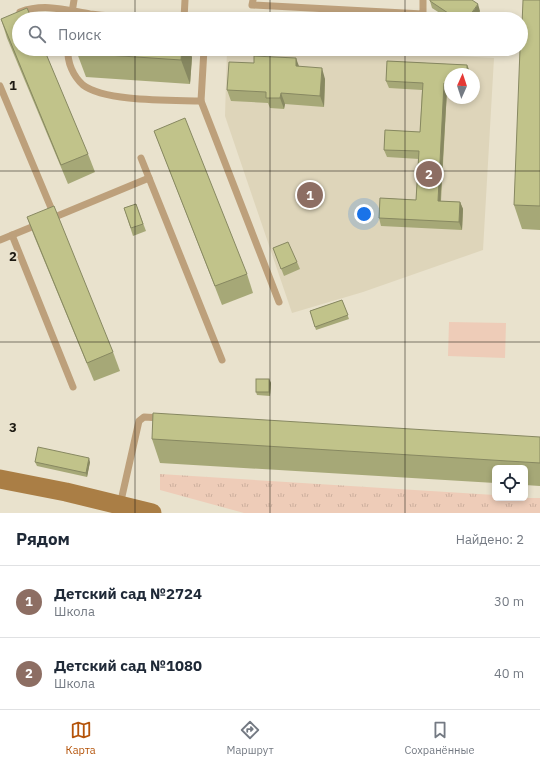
<!DOCTYPE html>
<html lang="ru">
<head>
<meta charset="utf-8">
<style>
	body { margin:0; font-family:"IBM Plex Sans",sans-serif; background:#f6f6f7; color:#1f2937 }
	.controls { position:absolute; right:12px; bottom:12px; display:grid; overflow:hidden; border-radius:6px; box-shadow:0 2px 6px #0003 }
	.controls button { width:36px; height:36px; display:grid; place-items:center; padding:0; border:0; border-bottom:1px solid #e0e1e3; background:#fff; color:#1f2937; font:20px sans-serif }
	.compass { position:absolute; left:444px; top:68px; width:36px; height:36px; border-radius:50%; background:#fff; box-shadow:0 2px 6px #0003; rotate:3deg }
	.you { position:absolute; left:364px; top:214px; width:14px; height:14px; margin:-10px; border:3px solid #fff; border-radius:50%; background:#1a73e8; box-shadow:0 0 0 6px #1a73e833 }
	.badge { display:grid; place-items:center; width:26px; height:26px; border-radius:50%; background:#b45309; color:#fff; font-size:13px; font-weight:700 }
	.pin { position:absolute; translate:-50% -50%; border:2px solid #fff; box-shadow:0 1px 4px #0006 }
	.list { margin:0; padding:0; list-style:none }
	h2 { display:flex; justify-content:space-between; align-items:center; height:52px; margin:0; padding:0 16px; font-size:17px }
	h2 small { font-size:13px; font-weight:400; color:#747a83 }
	.list li { display:grid; grid-template-columns:26px 1fr auto; gap:12px; align-items:center; box-sizing:border-box; height:72px; padding:0 16px; border-top:1px solid #e0e1e3 }
	.list b { display:block; font-size:15px; white-space:nowrap }
	.list p { margin:0; font-size:13px; white-space:nowrap; color:#747a83 }
	.list em { font-size:13px; font-style:normal; color:#747a83 }
	.icon { flex:none; width:22px; height:22px; fill:none; stroke:currentColor; stroke-width:2; stroke-linecap:round; stroke-linejoin:round }
	.map { position:relative; flex:none; width:540px; height:513px; overflow:hidden }
	.search { position:absolute; background:#fff; box-shadow:0 2px 6px #0003; left:12px; right:12px; top:12px; height:44px; display:flex; align-items:center; gap:10px; box-sizing:border-box; padding:0 14px; border-radius:22px; color:#747a83; font-size:15px }
	.sheet { height:196px; background:#fff }
	nav { display:flex; justify-content:space-around; align-items:center; box-sizing:border-box; height:56px; border-top:1px solid #e0e1e3; background:#fff; font-size:11px; color:#747a83 }
	nav a { display:grid; justify-items:center; gap:2px }
	nav .on { color:#b45309 }
	.map>svg:first-child { display:block }
	.built { fill:#ded5ba; fill-rule:evenodd }
	.park { fill:url(#park-tufts) }
	.pitch { fill:#eeccb8 }
	.lines { fill:none; stroke-linecap:round; stroke-linejoin:round }
	.lane { stroke:#bda07b; stroke-width:7 }
	.secondary { stroke:#aa7e45; stroke-width:19 }
	.wall { fill:#a6a877 }
	.shaded-wall { fill:#878861 }
	.building { fill:#c1c38a; stroke:#878861 }
	.grid { fill:none; stroke:#1d1a13; stroke-width:1; stroke-opacity:0.55 }
	.grid-label { font-size:13px; text-anchor:middle; font-weight:bold; fill:#1d1a13; stroke:#e9e2cd; stroke-width:4; stroke-linejoin:round; paint-order:stroke }
</style>
</head>
<body>
<div class="map">
<svg width="540" height="513" viewBox="0 0 540 513">
	<defs>
		<pattern id="park-tufts" width="24" height="20" patternUnits="userSpaceOnUse"><rect width="24" height="20" fill="#eeccb8"/><path d="M3 7l-1-3M5 7V3M7 7l1-3M15 17l-1-3M17 17v-4M19 17l1-3" fill="none" stroke="#ccaf9d"/></pattern>
	</defs>
	<rect width="100%" height="100%" fill="#e9e2cd"/>
	<path class="built" d="M 227,49 L 335,49 L 494,58 L 483,250 L 363,292 L 292,313 L 225,116 ZM 450,74 L 474,74 L 474,98 L 450,98 Z"/>
	<path class="park" d="M 160,474 L 495,495 L 495,498 L 540,498 L 540,513 L 244,513 L 160,490 Z"/>
	<path class="pitch" d="M 449,322 L 506,323 L 505,358 L 448,356 Z"/>
	<g class="lines">
		<g class="lane">
			<path d="M 253,0 L 252,5 L 423,14 L 423,0"/>
			<path d="M 20,12 C 44,3 66,10 90,14 C 107,16 125,17 143,19"/>
			<path d="M 71,19 L 74,0"/>
			<path d="M 184,19 L 185,0"/>
			<path d="M 68,49 C 67,62 73,76 83,85 C 105,102 172,100 201,101"/>
			<path d="M 204,49 L 201,101 L 279,302"/>
			<path d="M 0,86 L 54,215"/>
			<path d="M 141,158 L 222,360"/>
			<path d="M 50,219 L 149,178"/>
			<path d="M 12,235 L 73,387"/>
			<path d="M 0,240 L 39,224"/>
			<path d="M 120,505 L 139,421 L 144,417 L 161,418"/>
		</g>
		<path class="secondary" d="M 0,479 L 66,492 L 152,513"/>
	</g>
	<g class="wall">
		<path d="M 540,0 L 540,230 L 522,229 L 514,205 Z"/>
		<path d="M 430,1 L 480,11 L 475,19 L 449,19 L 432,8 Z"/>
		<path d="M 1,19 L 88,154 L 95,172 L 68,184 L 7,38 Z"/>
		<path d="M 464,49 L 479,49 L 466,55 Z"/>
		<path d="M 77,53 L 192,57 L 190,84 L 86,77 Z"/>
		<path d="M 387,61 L 467,65 L 470,72 L 470,74 L 450,74 L 450,91 L 447,90 L 441,201 L 460,202 L 463,209 L 462,230 L 381,226 L 379,218 L 380,198 L 416,200 L 419,159 L 387,157 L 384,150 L 385,130 L 420,132 L 422,90 L 389,88 L 386,81 Z"/>
		<path d="M 299,66 L 325,79 L 324,107 L 285,104 L 284,109 L 270,108 L 268,103 L 231,101 L 227,90 Z"/>
		<path d="M 154,131 L 247,274 L 253,293 L 222,305 Z"/>
		<path d="M 136,204 L 146,231 L 133,236 L 124,208 Z"/>
		<path d="M 27,217 L 113,352 L 120,371 L 94,381 L 34,236 Z"/>
		<path d="M 273,248 L 297,262 L 300,269 L 284,276 Z"/>
		<path d="M 342,300 L 349,319 L 316,330 L 310,311 Z"/>
		<path d="M 269,379 L 271,383 L 270,396 L 257,395 L 256,392 Z"/>
		<path d="M 540,437 L 540,486 L 525,485 L 525,468 L 495,468 L 495,483 L 160,463 L 152,439 Z"/>
		<path d="M 35,462 L 90,462 L 87,477 L 37,466 Z"/>
	</g>
	<g class="shaded-wall">
		<path d="M 478,4 L 480,11 L 475,19 L 468,19 Z"/>
		<path d="M 182,49 L 189,49 L 192,57 L 190,84 L 181,60 Z"/>
		<path d="M 296,58 L 300,69 L 296,66 Z"/>
		<path d="M 467,65 L 470,72 L 470,74 L 467,74 Z"/>
		<path d="M 322,68 L 325,79 L 324,107 L 320,96 Z"/>
		<path d="M 444,83 L 447,90 L 440,208 L 438,201 Z"/>
		<path d="M 281,93 L 285,104 L 284,109 L 280,98 Z"/>
		<path d="M 460,202 L 463,209 L 462,230 L 459,222 Z"/>
		<path d="M 269,379 L 271,383 L 270,396 L 269,392 Z"/>
		<path d="M 89,458 L 90,462 L 87,477 L 86,473 Z"/>
	</g>
	<g class="building">
		<path d="M 430,0 L 472,0 L 478,4 L 468,18 L 468,19 L 457,19 L 430,1 Z"/>
		<path d="M 523,0 L 540,0 L 540,206 L 514,205 L 520,49 L 521,49 Z"/>
		<path d="M 27,8 L 32,19 L 19,19 L 19,49 L 44,49 L 88,154 L 61,165 L 1,19 Z"/>
		<path d="M 78,49 L 182,49 L 181,60 L 77,53 Z"/>
		<path d="M 254,56 L 296,58 L 296,66 L 322,68 L 320,96 L 281,93 L 280,98 L 266,98 L 266,92 L 227,90 L 229,62 L 254,63 Z"/>
		<path d="M 387,61 L 467,65 L 467,74 L 450,74 L 450,83 L 444,83 L 438,201 L 460,202 L 459,222 L 379,218 L 380,198 L 416,200 L 419,151 L 384,150 L 385,130 L 420,132 L 423,83 L 386,81 Z"/>
		<path d="M 185,118 L 247,274 L 215,286 L 154,131 Z"/>
		<path d="M 136,204 L 143,224 L 131,228 L 124,208 Z"/>
		<path d="M 54,206 L 113,352 L 87,363 L 27,217 Z"/>
		<path d="M 288,242 L 297,262 L 281,269 L 273,248 Z"/>
		<path d="M 342,300 L 348,315 L 315,327 L 310,311 Z"/>
		<rect x="256" y="379" width="13" height="13"/>
		<path d="M 153,413 L 540,437 L 540,463 L 152,439 Z"/>
		<path d="M 38,447 L 89,458 L 86,473 L 35,462 Z"/>
	</g>
	<path class="grid" d="M 135,0 L 135,19M 270,0 L 270,19M 405,0 L 405,19M 135,49 L 135,513M 270,49 L 270,513M 405,49 L 405,513M 0,171 L 540,171M 0,342 L 540,342"/>
	<g class="grid-label">
		<text x="13" y="90">1</text>
		<text x="13" y="261">2</text>
		<text x="13" y="432">3</text>
	</g>
</svg>
<div class="controls">
<button><svg class="icon" aria-label="locate" viewBox="0 0 24 24"><circle cx="12" cy="12" r="6"/><path d="M12 2v4M12 18v4M2 12h4M18 12h4"/></svg></button>
</div>
<svg class="compass" viewBox="-18 -18 36 36"><path d="M0-13l5 13h-10z" fill="#e53935"/><path d="M0 13l5-13h-10z" fill="#747a83"/></svg>
<div class="you"></div>
<div class="pin badge" style="left:310px;top:195px;background:#8d6e63">1</div>
<div class="pin badge" style="left:429px;top:174px;background:#8d6e63">2</div>
<div class="search"><svg class="icon" aria-label="search" viewBox="0 0 24 24"><circle cx="10" cy="10" r="6"/><path d="M15 15l6 6"/></svg>Поиск</div>
</div>
<section class="sheet">
<h2>Рядом<small>Найдено: 2</small></h2>
<ul class="list">
<li><span class="badge" style="background:#8d6e63">1</span><div><b>Детский сад №2724</b><p>Школа</p></div><em>30 m</em></li>
<li><span class="badge" style="background:#8d6e63">2</span><div><b>Детский сад №1080</b><p>Школа</p></div><em>40 m</em></li>
</ul>
</section>
<nav>
<a class="on"><svg class="icon" aria-label="map" viewBox="0 0 24 24"><path d="M3 6l6-2 6 2 6-2v14l-6 2-6-2-6 2zM9 4v14M15 6v14"/></svg>Карта</a>
<a><svg class="icon" aria-label="directions" viewBox="0 0 24 24"><path d="M12 3l9 9-9 9-9-9zM9 14v-3h6M13 9l2 2-2 2"/></svg>Маршрут</a>
<a><svg class="icon" aria-label="saved" viewBox="0 0 24 24"><path d="M7 4h10v16l-5-4-5 4z"/></svg>Сохранённые</a>
</nav>
</body>
</html>
